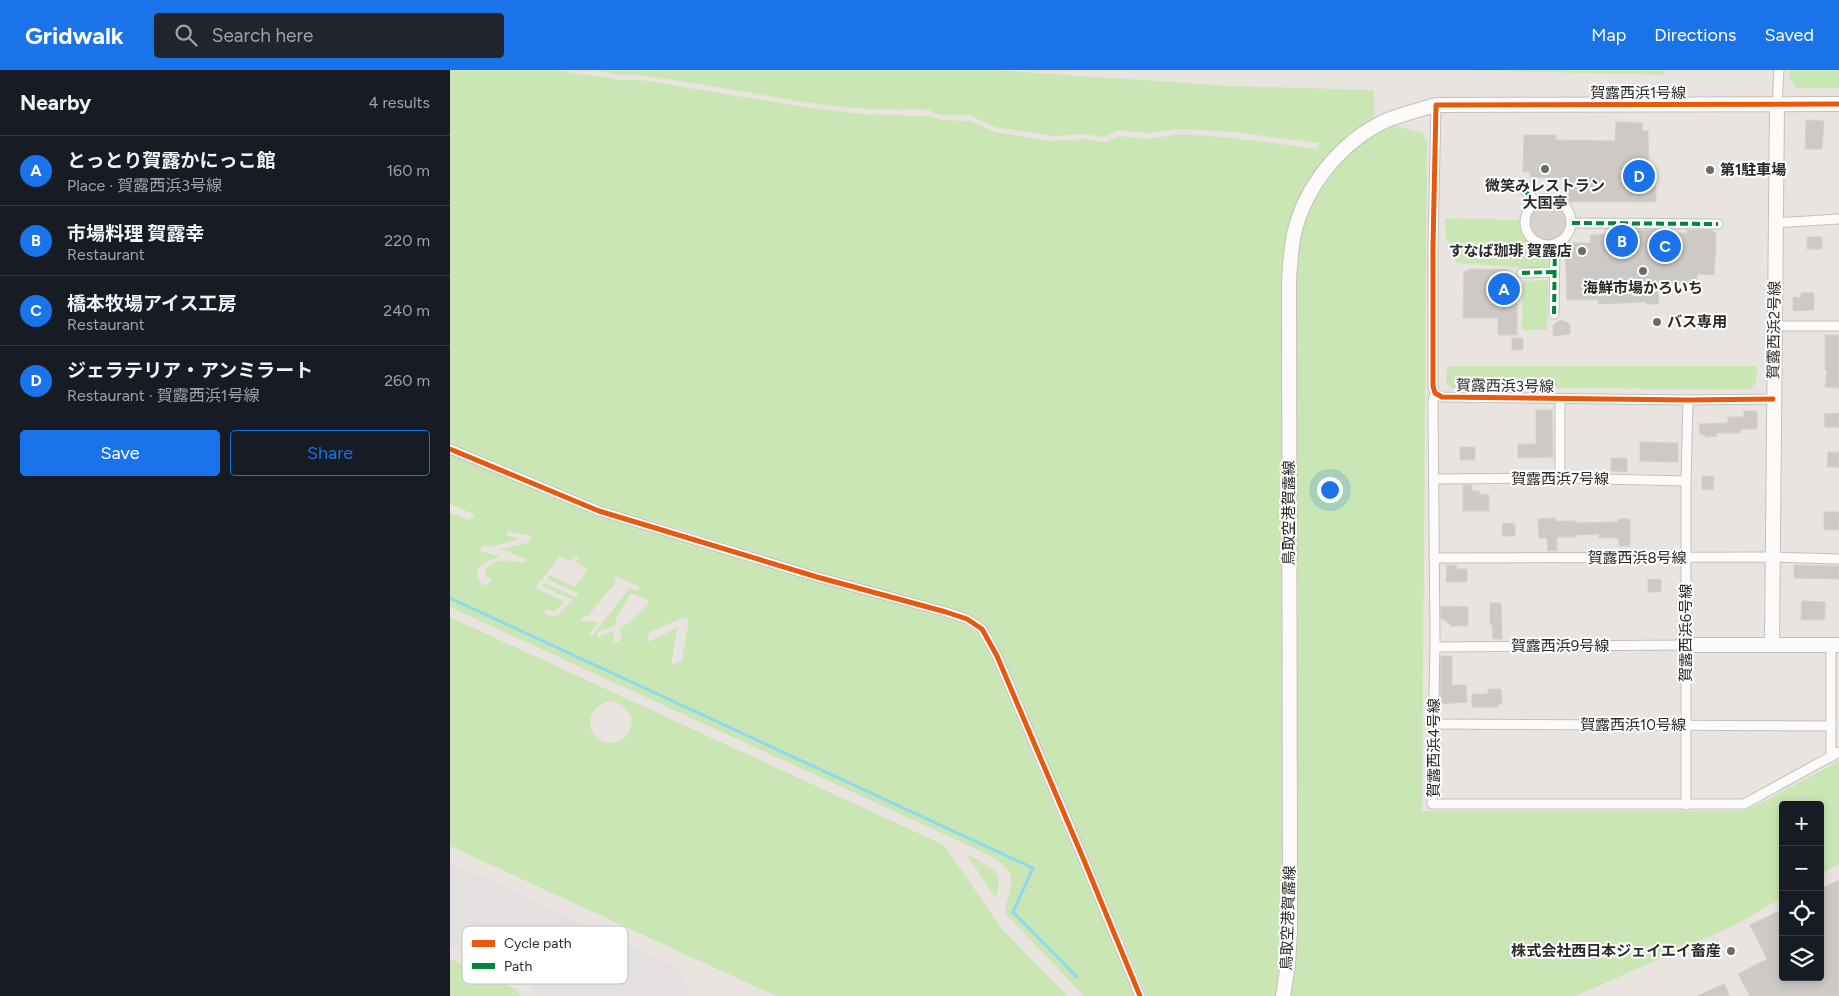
<!DOCTYPE html>
<html lang="en">
<head>
<meta charset="utf-8">
<style>
	body { margin:0; font-family:Figtree,"Noto Sans JP",sans-serif; background:#20242c; color:#f1f3f6 }
	.controls { position:absolute; right:15px; bottom:15px; display:grid; overflow:hidden; border-radius:5px; box-shadow:0 2px 8px #0003 }
	.controls button { width:45px; height:45px; display:grid; place-items:center; padding:0; border:0; border-bottom:1px solid #363941; background:#171b24; color:#f1f3f6; font:25px sans-serif }
	.you { position:absolute; left:879px; top:419px; width:18px; height:18px; margin:-12px; border:4px solid #fff; border-radius:50%; background:#1a73e8; box-shadow:0 0 0 8px #1a73e833 }
	.badge { display:grid; place-items:center; width:32px; height:32px; border-radius:50%; background:#1a73e8; color:#fff; font-size:16px; font-weight:700 }
	.pin { position:absolute; translate:-50% -50%; border:2px solid #fff; box-shadow:0 1px 5px #0006 }
	.list { margin:0; padding:0; list-style:none }
	h2 { display:flex; justify-content:space-between; align-items:center; height:65px; margin:0; padding:0 20px; font-size:21px }
	h2 small { font-size:16px; font-weight:400; color:#9ea1a6 }
	.list li { display:grid; grid-template-columns:32px 1fr auto; gap:15px; align-items:center; box-sizing:border-box; height:70px; padding:0 20px; border-top:1px solid #363941 }
	.list b { display:block; font-size:19px; white-space:nowrap }
	.list p { margin:0; font-size:16px; white-space:nowrap; color:#9ea1a6 }
	.list em { font-size:16px; font-style:normal; color:#9ea1a6 }
	.actions { display:flex; gap:10px; padding:15px 20px }
	.actions a { flex:1; padding:11px 0; border:1px solid #1a73e8; border-radius:5px; text-align:center; font-size:18px; color:#1a73e8 }
	.actions .main { background:#1a73e8; color:#fff }
	.icon { flex:none; width:28px; height:28px; fill:none; stroke:currentColor; stroke-width:2; stroke-linecap:round; stroke-linejoin:round }
	.map { position:relative; flex:none; width:1389px; height:926px; overflow:hidden }
	header { display:flex; align-items:center; gap:30px; box-sizing:border-box; height:70px; padding:0 25px; background:#1a73e8; color:#fff }
	header strong { font-size:24px }
	nav { display:flex; gap:28px; margin-inline-start:auto; font-size:18px }
	.search { width:350px; height:45px; background:#20242c; display:flex; align-items:center; gap:12px; box-sizing:border-box; padding:0 18px; border-radius:5px; color:#9ea1a6; font-size:19px }
	main { display:flex }
	aside { flex:1; background:#171b24 }
	.map>svg:first-child { display:block }
	.green { fill:#cbe6b5; fill-rule:evenodd }
	.plaza { fill:#d7d2ce }
	.lines { fill:none; stroke-linecap:round; stroke-linejoin:round }
	.stream { stroke:#8ddaf0; stroke-width:3 }
	.taxiway { stroke:#e3e0df; stroke-width:31 }
	.runway { stroke:#e3e0df; stroke-width:76 }
	.building { fill:#cdcac6; stroke:#d4d0cb }
	.street-casing { stroke:#c2c0c1; stroke-width:11 }
	.secondary-casing { stroke:#c2c0c1; stroke-width:16 }
	.street { stroke:#fcfbfa; stroke-width:9 }
	.secondary { stroke:#fcfbfa; stroke-width:14 }
	.quiet { stroke:#00873e; stroke-width:4; stroke-dasharray:8 4; stroke-linecap:butt }
	.cycleway-casing { stroke:#fff; stroke-width:8 }
	.cycleway { stroke:#e8590c; stroke-width:5 }
	.poi-dot { fill:#6d6b69; stroke:#fff; stroke-width:2 }
	.labels { text-anchor:middle; stroke-width:4; stroke-linejoin:round; paint-order:stroke }
	.street-label { font-size:15px; fill:#2a2a2a; stroke:#fff }
	.poi-label { font-size:15px; font-weight:bold; fill:#2a2a2a; stroke:#fff; text-anchor:start }
	.key { fill:#fff; stroke:#bfbfbf; stroke-width:1 }
	.key-label { font-size:14px; fill:#2a2a2a }
</style>
</head>
<body>
<header>
<strong>Gridwalk</strong>
<div class="search"><svg class="icon" aria-label="search" viewBox="0 0 24 24"><circle cx="10" cy="10" r="6"/><path d="M15 15l6 6"/></svg>Search here</div>
<nav><a>Map</a><a>Directions</a><a>Saved</a></nav>
</header>
<main>
<aside>
<h2>Nearby<small>4 results</small></h2>
<ul class="list">
<li><span class="badge">A</span><div><b>とっとり賀露かにっこ館</b><p>Place · 賀露西浜3号線</p></div><em>160 m</em></li>
<li><span class="badge">B</span><div><b>市場料理 賀露幸</b><p>Restaurant</p></div><em>220 m</em></li>
<li><span class="badge">C</span><div><b>橋本牧場アイス工房</b><p>Restaurant</p></div><em>240 m</em></li>
<li><span class="badge">D</span><div><b>ジェラテリア・アンミラート</b><p>Restaurant · 賀露西浜1号線</p></div><em>260 m</em></li>
</ul>
<div class="actions"><a class="main">Save</a><a>Share</a></div>
</aside>
<div class="map">
<svg width="1389" height="926" viewBox="0 0 1389 926">
	<rect width="100%" height="100%" fill="#e9e4df"/>
	<g class="green">
		<path d="M 0,0 L 109,0 L 133,5 L 150,6 L 169,10 L 191,10 L 227,16 L 360,38 L 412,44 L 478,46 L 491,50 L 520,51 L 545,62 L 601,71 L 632,69 L 656,72 L 669,66 L 697,69 L 731,64 L 782,68 L 868,79 L 869,73 L 783,62 L 729,59 L 695,63 L 668,60 L 654,67 L 633,64 L 603,66 L 545,57 L 519,45 L 490,45 L 478,40 L 414,39 L 360,33 L 230,11 L 191,5 L 169,5 L 148,0 L 545,0 L 781,16 L 924,20 L 924,50 L 972,63 L 977,72 L 972,741 L 1291,741 L 1309,734 L 1389,691 L 1389,794 L 1370,805 L 1370,735 L 1333,735 L 1333,827 L 1287,854 L 1126,926 L 697,926 L 609,718 L 545,574 L 534,557 L 508,542 L 457,526 L 339,494 L 225,457 L 145,436 L 0,374 Z"/>
		<path d="M 1013,0 L 1214,0 L 1214,5 Z"/>
		<path d="M 1340,0 L 1389,0 L 1389,18 L 1347,18 L 1339,7 Z"/>
		<path d="M 995,148 L 1071,150 C 1072,168 1084,176 1100,178 L 1101,194 L 1096,199 L 1007,193 L 996,167 Z"/>
		<path d="M 1098,210 L 1097,260 L 1072,260 L 1073,211 Z"/>
		<path d="M 997,296 L 1307,296 L 1306,312 L 1301,319 L 1001,318 L 996,313 Z"/>
		<path d="M 0,384 L 139,443 L 220,466 L 505,551 C 521,556 528,564 537,577 L 685,926 L 634,926 L 555,843 C 555,836 558,830 559,824 C 566,801 555,795 537,784 L 0,537 L 0,443 L 19,450 L 25,445 L 0,434 ZM 58,461 L 81,466 L 80,472 L 50,479 L 76,489 L 74,493 C 60,490 38,486 35,504 L 42,511 L 35,516 C 33,514 28,510 27,506 C 25,495 42,488 51,487 L 30,481 L 33,475 L 42,477 L 69,469 L 56,465 ZM 110,486 L 120,491 L 126,486 L 129,488 L 125,492 L 138,499 L 125,517 L 99,505 L 97,509 L 129,524 L 126,527 L 94,513 L 91,516 L 123,530 L 108,545 L 102,547 L 94,543 L 97,539 L 104,542 L 115,532 L 85,518 ZM 166,506 L 190,517 L 186,521 L 180,518 L 142,566 L 139,564 L 148,552 L 130,551 L 134,545 L 138,546 L 166,512 L 163,510 ZM 181,523 L 198,530 L 198,534 L 177,554 L 170,558 L 171,570 L 164,573 L 164,561 L 147,567 L 148,562 L 165,556 L 166,549 ZM 233,548 L 237,548 C 241,554 232,579 233,590 L 221,596 L 227,558 L 198,572 L 199,562 Z"/>
		<path d="M 0,547 L 494,775 L 552,859 L 618,926 L 326,926 L 0,776 ZM 162,631 C 173,634 178,639 182,649 C 180,690 127,671 143,643 C 147,635 154,632 162,631 Z"/>
		<path d="M 517,785 C 522,786 526,789 531,792 C 549,802 553,808 545,827 Z"/>
		<path d="M 0,889 L 66,919 L 71,926 L 0,926 Z"/>
	</g>
	<circle class="plaza" cx="1099" cy="152" r="19"/>
	<g class="lines">
		<path class="stream" d="M 0,528 L 583,798 L 563,842 L 627,907"/>
		<path class="taxiway" d="M 47,856 L 68,871 L 108,926"/>
		<path class="runway" d="M 0,834 L 200,926"/>
	</g>
	<g class="building">
		<path d="M 1356,50 L 1374,51 L 1372,79 L 1355,79 Z"/>
		<path d="M 1166,52 L 1192,53 L 1192,61 L 1198,61 L 1199,100 L 1205,100 L 1206,132 L 1116,132 L 1115,108 L 1080,107 L 1080,102 L 1073,102 L 1074,65 L 1106,65 L 1106,70 L 1165,71 Z"/>
		<path d="M 1163,160 L 1217,160 L 1217,163 L 1237,163 L 1237,160 L 1263,160 L 1263,162 L 1266,163 L 1266,176 L 1264,205 L 1247,204 L 1247,213 L 1207,213 L 1209,234 L 1196,234 L 1196,232 L 1148,234 L 1149,230 L 1117,230 L 1115,173 L 1141,173 L 1140,165 L 1163,164 Z"/>
		<rect x="1357" y="167" width="15" height="12"/>
		<path d="M 1019,199 L 1058,200 L 1058,225 L 1067,225 L 1067,265 L 1048,265 L 1048,248 L 1013,248 L 1014,201 L 1019,201 Z"/>
		<path d="M 1351,223 L 1364,223 L 1364,240 L 1343,241 L 1343,227 L 1351,228 Z"/>
		<path d="M 1112,250 L 1120,254 L 1120,264 L 1103,266 L 1103,256 L 1107,252 Z"/>
		<path d="M 1375,265 L 1389,265 L 1389,318 L 1375,317 L 1377,300 L 1375,300 Z"/>
		<rect x="1062" y="268" width="11" height="12"/>
		<path d="M 1086,340 L 1102,340 L 1103,387 L 1068,388 L 1068,374 L 1086,374 Z"/>
		<path d="M 1294,341 L 1307,341 L 1307,359 L 1291,359 L 1290,363 L 1267,363 L 1267,366 L 1255,367 L 1256,365 L 1250,365 L 1249,354 L 1278,353 L 1278,347 L 1294,347 Z"/>
		<path d="M 1389,343 L 1389,357 L 1375,357 L 1374,344 Z"/>
		<path d="M 1190,372 L 1228,373 L 1228,392 L 1190,391 Z"/>
		<rect x="1010" y="377" width="15" height="13"/>
		<path d="M 1378,382 L 1389,382 L 1389,397 L 1377,397 Z"/>
		<path d="M 1161,388 L 1177,388 L 1177,402 L 1161,401 Z"/>
		<path d="M 1252,406 L 1264,407 L 1263,420 L 1252,419 Z"/>
		<path d="M 1013,415 L 1022,415 L 1022,421 L 1029,421 L 1029,424 L 1039,425 L 1039,441 L 1013,441 Z"/>
		<rect x="1374" y="442" width="15" height="18"/>
		<path d="M 1105,448 L 1105,451 L 1126,451 L 1126,453 L 1168,452 L 1168,449 L 1180,449 L 1180,476 L 1169,476 L 1168,468 L 1149,468 L 1149,464 L 1126,465 L 1126,467 L 1107,467 L 1107,481 L 1098,481 L 1097,468 L 1089,468 L 1088,449 Z"/>
		<path d="M 1053,453 L 1065,454 L 1065,466 L 1052,466 Z"/>
		<path d="M 997,495 L 1006,495 L 1007,499 L 1017,499 L 1017,512 L 996,512 Z"/>
		<path d="M 1344,495 L 1389,496 L 1389,509 L 1344,508 Z"/>
		<path d="M 1198,509 L 1211,510 L 1211,522 L 1198,522 Z"/>
		<path d="M 1352,531 L 1375,532 L 1375,549 L 1373,548 L 1373,550 L 1351,550 Z"/>
		<path d="M 1040,533 L 1051,533 L 1052,569 L 1043,569 L 1042,554 L 1040,555 Z"/>
		<path d="M 991,536 L 1018,537 L 1018,556 L 1000,556 L 1001,554 L 996,552 L 997,550 L 991,549 Z"/>
		<path d="M 991,586 L 1002,586 L 1002,615 L 1016,615 L 1017,632 L 990,634 Z"/>
		<path d="M 1038,619 L 1051,619 L 1052,634 L 1048,634 L 1048,637 L 1022,637 L 1022,624 L 1038,624 Z"/>
		<path d="M 1389,810 L 1389,926 L 1300,926 L 1288,904 L 1317,889 L 1300,855 L 1333,839 L 1333,907 L 1370,907 L 1370,819 Z"/>
		<path d="M 1274,914 L 1280,926 L 1247,926 Z"/>
	</g>
	<g class="lines">
		<defs>
			<g id="street">
				<path d="M 986,35 L 983,176 L 983,316 L 985,323 L 992,327 L 1238,330 L 1323,329"/>
				<path d="M 1327,35 L 1329,0"/>
				<path d="M 1075,121 L 1086,132"/>
				<circle cx="1098" cy="152" r="23"/>
				<path d="M 1122,153 L 1268,154"/>
				<path d="M 1325,153 L 1389,149"/>
				<path d="M 1072,203 L 1104,202"/>
				<path d="M 1104,244 L 1105,174"/>
				<path d="M 1324,256 L 1389,256"/>
				<path d="M 985,323 L 983,332 L 985,573 L 982,734 L 1294,734 L 1389,682"/>
				<path d="M 0,379 L 149,441 L 367,507 L 496,542 L 517,549 L 532,559 L 547,586 L 633,788 L 690,926"/>
				<path d="M 1110,408 L 1110,329"/>
				<path d="M 984,409 L 1110,408 L 1236,411"/>
				<path d="M 984,488 L 1323,487 L 1389,489"/>
				<path d="M 1381,575 L 1381,687"/>
				<path d="M 985,577 L 1236,575"/>
				<path d="M 984,654 L 1381,656"/>
				<path d="M 1236,735 L 1236,411 L 1238,330"/>
			</g>
			<g id="secondary">
				<path d="M 1322,574 L 1327,35"/>
				<path d="M 1236,575 L 1389,575"/>
				<path d="M 833,926 L 838,894 L 840,860 L 839,209 C 840,194 841,179 844,164 C 855,116 891,72 935,51 C 952,44 969,40 986,35 L 1389,34"/>
			</g>
		</defs>
		<use href="#street" class="street-casing"/>
		<use href="#secondary" class="secondary-casing"/>
		<use href="#street" class="street"/>
		<use href="#secondary" class="secondary"/>
		<g class="quiet">
			<path d="M 1075,121 L 1086,132"/>
			<path d="M 1122,153 L 1268,154"/>
			<path d="M 1072,203 L 1104,202"/>
			<path d="M 1104,244 L 1105,174"/>
		</g>
		<defs>
			<g id="cycleway">
				<path d="M 1323,329 L 1238,330 L 992,327 L 985,323 L 983,316 L 983,176 L 986,35 L 1389,34"/>
				<path d="M 0,379 L 149,441 L 367,507 L 496,542 L 517,549 L 532,559 L 547,586 L 633,788 L 690,926"/>
			</g>
		</defs>
		<use href="#cycleway" class="cycleway-casing"/>
		<use href="#cycleway" class="cycleway"/>
	</g>
	<g class="poi-dot">
		<circle cx="1095" cy="99" r="5"/>
		<circle cx="1260" cy="100" r="5"/>
		<circle cx="1132" cy="181" r="5"/>
		<circle cx="1193" cy="201" r="5"/>
		<circle cx="1207" cy="252" r="5"/>
		<circle cx="1281" cy="881" r="5"/>
	</g>
	<g class="labels">
		<g class="street-label">
			<text x="1188" y="28">賀露西浜1号線</text>
			<text transform="translate(1324 260) rotate(-89)" y="5">賀露西浜2号線</text>
			<text transform="translate(1055 316) rotate(1)" y="5">賀露西浜3号線</text>
			<text x="1110" y="414">賀露西浜7号線</text>
			<text transform="translate(839 443) rotate(-90)" y="5">鳥取空港賀露線</text>
			<text x="1187" y="493">賀露西浜8号線</text>
			<text transform="translate(1236 563) rotate(-90)" y="5">賀露西浜6号線</text>
			<text x="1110" y="581">賀露西浜9号線</text>
			<text x="1183" y="660">賀露西浜10号線</text>
			<text transform="translate(984 678) rotate(-90)" y="5">賀露西浜4号線</text>
			<text transform="translate(838 848) rotate(-88)" y="5">鳥取空港賀露線</text>
		</g>
		<g class="poi-label">
			<text x="1270" y="105">第1駐車場</text>
			<text x="1095" y="121" text-anchor="middle">微笑みレストラン<tspan x="1095" dy="17">大国亭</tspan></text>
			<text x="1122" y="186" text-anchor="end">すなば珈琲 賀露店</text>
			<text x="1193" y="223" text-anchor="middle">海鮮市場かろいち</text>
			<text x="1217" y="257">バス専用</text>
			<text x="1271" y="886" text-anchor="end">株式会社西日本ジェイエイ畜産</text>
		</g>
	</g>
	<rect x="12" y="856" width="166" height="58" rx="8" class="key"/>
	<rect x="22" y="870" width="23" height="7" fill="#e8590c"/>
	<rect x="22" y="893" width="23" height="6" fill="#00873e"/>
	<g class="key-label">
		<text x="54" y="878">Cycle path</text>
		<text x="54" y="901">Path</text>
	</g>
</svg>
<div class="controls">
<button>+</button>
<button>−</button>
<button><svg class="icon" aria-label="locate" viewBox="0 0 24 24"><circle cx="12" cy="12" r="6"/><path d="M12 2v4M12 18v4M2 12h4M18 12h4"/></svg></button>
<button><svg class="icon" aria-label="layers" viewBox="0 0 24 24"><path d="M12 4l9 5-9 5-9-5zM3 14l9 5 9-5"/></svg></button>
</div>
<div class="you"></div>
<div class="pin badge" style="left:1054px;top:219px">A</div>
<div class="pin badge" style="left:1172px;top:171px">B</div>
<div class="pin badge" style="left:1215px;top:176px">C</div>
<div class="pin badge" style="left:1189px;top:106px">D</div>
</div>
</main>
</body>
</html>
